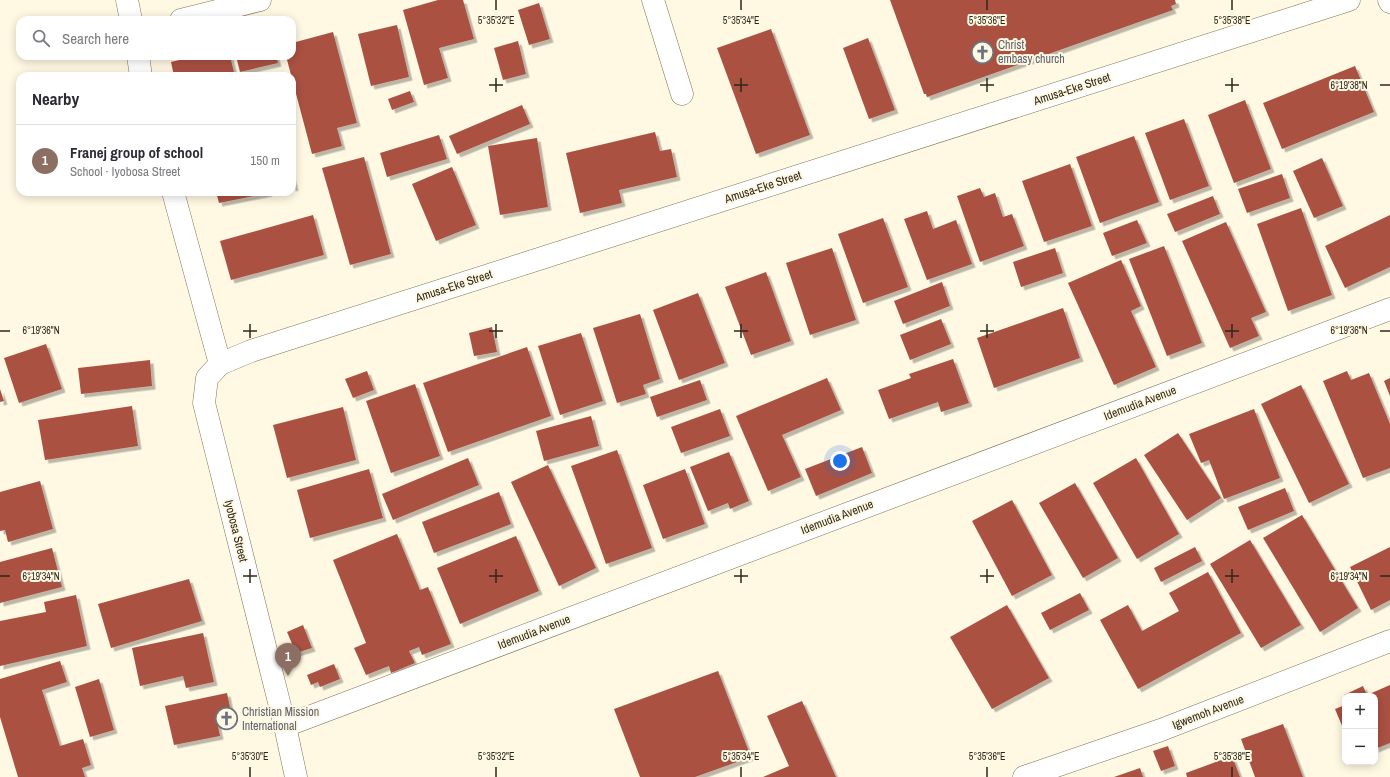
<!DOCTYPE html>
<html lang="en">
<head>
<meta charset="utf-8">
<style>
	body { margin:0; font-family:"Archivo Narrow",sans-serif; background:#f2f2f3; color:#2b2b33 }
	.controls { position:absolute; right:12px; bottom:12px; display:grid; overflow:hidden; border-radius:8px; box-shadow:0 2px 10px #0003 }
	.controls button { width:36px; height:36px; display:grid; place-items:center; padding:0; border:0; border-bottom:1px solid #e1e1e2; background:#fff; color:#2b2b33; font:20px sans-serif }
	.you { position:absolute; left:840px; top:461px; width:14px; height:14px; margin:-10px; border:3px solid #fff; border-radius:50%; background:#1a73e8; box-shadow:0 0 0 6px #1a73e833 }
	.badge { display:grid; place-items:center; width:26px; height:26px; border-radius:50%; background:#436114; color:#fff; font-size:13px; font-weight:700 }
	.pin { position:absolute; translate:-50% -33px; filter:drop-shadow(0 1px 2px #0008) }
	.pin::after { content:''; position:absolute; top:21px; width:14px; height:12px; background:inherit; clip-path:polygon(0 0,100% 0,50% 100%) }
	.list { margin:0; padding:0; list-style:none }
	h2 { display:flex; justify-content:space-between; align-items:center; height:52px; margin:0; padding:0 16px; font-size:17px }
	h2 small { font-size:13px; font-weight:400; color:#7c7c81 }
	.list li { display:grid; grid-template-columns:26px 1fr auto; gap:12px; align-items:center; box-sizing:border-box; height:72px; padding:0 16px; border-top:1px solid #e1e1e2 }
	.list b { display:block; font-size:15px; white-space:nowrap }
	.list p { margin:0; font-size:13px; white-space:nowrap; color:#7c7c81 }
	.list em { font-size:13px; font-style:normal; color:#7c7c81 }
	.icon { flex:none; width:22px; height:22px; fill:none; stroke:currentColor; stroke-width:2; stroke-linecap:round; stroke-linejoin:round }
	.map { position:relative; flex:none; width:1390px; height:777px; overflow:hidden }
	.search { position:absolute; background:#fff; box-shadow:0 2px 10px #0003; left:16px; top:16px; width:280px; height:44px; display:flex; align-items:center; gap:10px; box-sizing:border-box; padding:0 14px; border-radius:12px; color:#7c7c81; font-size:15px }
	.panel { position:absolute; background:#fff; box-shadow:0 2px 10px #0003; left:16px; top:72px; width:280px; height:124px; border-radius:12px }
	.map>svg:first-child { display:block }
	.building { fill:#aa5142; filter:url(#shadow) }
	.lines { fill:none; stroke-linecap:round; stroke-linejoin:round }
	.minor-casing { stroke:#7e7354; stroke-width:23 }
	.minor { stroke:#fff; stroke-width:22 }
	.ticks { fill:none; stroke:#2d281b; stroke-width:1.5 }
	.labels { text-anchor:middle; stroke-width:4; stroke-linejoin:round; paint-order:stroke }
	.worship-label { font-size:12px; fill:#5b616d; stroke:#fff8e3; text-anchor:start }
	.street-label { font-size:12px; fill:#2d281b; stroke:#fff8e3 }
	.ticks-label { font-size:10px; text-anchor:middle; fill:#2d281b; stroke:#fff8e3; stroke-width:4; stroke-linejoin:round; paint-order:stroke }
</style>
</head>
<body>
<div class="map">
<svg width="1390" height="777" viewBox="0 0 1390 777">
	<defs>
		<filter id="shadow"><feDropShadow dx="3.5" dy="3.5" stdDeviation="0" flood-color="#0004"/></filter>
	</defs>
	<rect width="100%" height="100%" fill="#fff8e3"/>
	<g class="building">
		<path d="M 438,0 L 463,0 L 474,39 L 439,48 L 448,78 L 424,85 L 403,10 Z"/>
		<path d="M 890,0 L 1175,0 L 1176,4 L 1171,6 L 1173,10 L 927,97 L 926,94 L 924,94 Z"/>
		<path d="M 539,3 L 550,39 L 529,45 L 518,10 Z"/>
		<path d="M 397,25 L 409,77 L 371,86 L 358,34 Z"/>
		<path d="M 771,29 L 810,135 L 756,154 L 717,48 Z"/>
		<path d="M 333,32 L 357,123 L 337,128 L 342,146 L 312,154 L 286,56 L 292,56 L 292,43 Z"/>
		<path d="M 868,38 L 895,110 L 869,119 L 843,48 Z"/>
		<path d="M 518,41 L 526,74 L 503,80 L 494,48 Z"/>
		<path d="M 196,56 L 230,56 L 235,76 L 174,76 L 171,62 Z"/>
		<path d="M 236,56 L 276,56 L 278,63 L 240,72 Z"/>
		<path d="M 1355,66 L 1374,112 L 1282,149 L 1263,103 Z"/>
		<path d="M 410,91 L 414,102 L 392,110 L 388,99 Z"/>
		<path d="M 1245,100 L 1271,169 L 1234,183 L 1208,115 Z"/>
		<path d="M 522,105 L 530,124 L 457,154 L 449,136 Z"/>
		<path d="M 1184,119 L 1209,186 L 1170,200 L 1145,133 Z"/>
		<path d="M 655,132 L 660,151 L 671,149 L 677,177 L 619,190 L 622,203 L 580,213 L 566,153 Z"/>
		<path d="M 439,135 L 447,159 L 387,177 L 380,153 Z"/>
		<path d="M 1134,136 L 1159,202 L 1100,223 L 1076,157 Z"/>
		<path d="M 537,138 L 548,207 L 500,215 L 488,146 Z"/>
		<path d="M 364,157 L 391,254 L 350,265 L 322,168 Z"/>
		<path d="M 1322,158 L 1343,206 L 1314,218 L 1293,171 Z"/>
		<path d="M 1070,164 L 1092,226 L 1044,242 L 1022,181 Z"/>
		<path d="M 452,167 L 476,225 L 436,241 L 412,184 Z"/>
		<path d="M 1282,174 L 1290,198 L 1247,213 L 1238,189 Z"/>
		<path d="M 292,176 L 295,187 L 292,188 Z"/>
		<path d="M 980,188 L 984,197 L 995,193 L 1003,217 L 1012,214 L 1024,246 L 980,262 L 957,196 Z"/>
		<path d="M 216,192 L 269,192 L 269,193 L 219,203 Z"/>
		<path d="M 1213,196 L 1220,214 L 1175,232 L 1167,214 Z"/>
		<path d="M 1301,208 L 1332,295 L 1288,311 L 1257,224 Z"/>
		<path d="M 927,211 L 933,229 L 956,220 L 972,264 L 927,280 L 904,219 Z"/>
		<path d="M 313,215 L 324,255 L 231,280 L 220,241 Z"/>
		<path d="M 1390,215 L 1390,267 L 1345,288 L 1325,246 Z"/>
		<path d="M 883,218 L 908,287 L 863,303 L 838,234 Z"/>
		<path d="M 1137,220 L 1147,243 L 1112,256 L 1103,233 Z"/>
		<path d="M 1226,222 L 1266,312 L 1251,318 L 1259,336 L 1230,348 L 1182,241 Z"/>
		<path d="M 1164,246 L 1202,343 L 1167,356 L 1129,259 Z"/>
		<path d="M 832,248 L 856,320 L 810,335 L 786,263 Z"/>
		<path d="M 1055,248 L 1063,273 L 1021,287 L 1013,262 Z"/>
		<path d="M 1121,260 L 1141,306 L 1131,311 L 1156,367 L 1114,385 L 1068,283 Z"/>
		<path d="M 766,272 L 791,341 L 751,355 L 725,287 Z"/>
		<path d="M 942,282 L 950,306 L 903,324 L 894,301 Z"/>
		<path d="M 698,293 L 725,363 L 679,380 L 653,310 Z"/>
		<path d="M 1063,308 L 1080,358 L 994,388 L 977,338 Z"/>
		<path d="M 640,314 L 660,379 L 643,385 L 646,394 L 617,403 L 593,328 Z"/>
		<path d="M 941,319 L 951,344 L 910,360 L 900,335 Z"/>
		<path d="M 492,327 L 497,352 L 474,356 L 469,333 Z"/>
		<path d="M 581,333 L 603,401 L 560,415 L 538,346 Z"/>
		<path d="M 46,344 L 62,389 L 19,403 L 4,358 Z"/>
		<path d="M 527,347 L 551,416 L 448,452 L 423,383 Z"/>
		<path d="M 953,359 L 969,403 L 941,412 L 938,402 L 889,419 L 878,390 L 911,378 L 909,374 Z"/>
		<path d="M 150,360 L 152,386 L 81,394 L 78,368 Z"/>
		<path d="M 367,371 L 374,390 L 353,398 L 345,379 Z"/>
		<path d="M 1347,371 L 1351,380 L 1369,373 L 1390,424 L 1390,468 L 1363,478 L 1323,381 Z"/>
		<path d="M 827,378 L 841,410 L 782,435 L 801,477 L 768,491 L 736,416 Z"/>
		<path d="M 1390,378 L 1390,396 L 1384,381 Z"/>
		<path d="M 700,380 L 707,400 L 657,417 L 650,397 Z"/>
		<path d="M 415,384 L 440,456 L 391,473 L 366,401 Z"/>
		<path d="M 1301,385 L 1349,484 L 1309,503 L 1261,404 Z"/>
		<path d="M 0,389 L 4,401 L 0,402 Z"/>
		<path d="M 132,406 L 138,446 L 45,460 L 38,420 Z"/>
		<path d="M 343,407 L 356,460 L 287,478 L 273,425 Z"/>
		<path d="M 720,409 L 730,436 L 681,453 L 671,427 Z"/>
		<path d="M 1254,409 L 1280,478 L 1224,499 L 1209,460 L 1201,463 L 1189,434 Z"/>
		<path d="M 591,416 L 599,446 L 544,461 L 536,431 Z"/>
		<path d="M 1178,433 L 1221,498 L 1187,520 L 1144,455 Z"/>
		<path d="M 862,447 L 872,473 L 816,496 L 805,469 Z"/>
		<path d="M 617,450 L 652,548 L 606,564 L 571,466 Z"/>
		<path d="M 729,452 L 749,501 L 730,509 L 728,503 L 708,511 L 690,467 Z"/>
		<path d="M 468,458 L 479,485 L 393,520 L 382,494 Z"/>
		<path d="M 1136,458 L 1179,534 L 1137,559 L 1093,483 Z"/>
		<path d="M 548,465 L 596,568 L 559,586 L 511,482 Z"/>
		<path d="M 369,469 L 383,518 L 310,538 L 297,490 Z"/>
		<path d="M 685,469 L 705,524 L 663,539 L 643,485 Z"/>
		<path d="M 40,481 L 53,529 L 8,542 L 5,530 L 0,531 L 0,492 Z"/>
		<path d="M 1075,483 L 1118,558 L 1083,578 L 1039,503 Z"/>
		<path d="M 1285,488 L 1294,511 L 1248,530 L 1238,507 Z"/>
		<path d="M 499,492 L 511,524 L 434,553 L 422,522 Z"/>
		<path d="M 1012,500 L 1052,575 L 1012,596 L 972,521 Z"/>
		<path d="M 1302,515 L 1358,608 L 1320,632 L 1263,538 Z"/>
		<path d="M 397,534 L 420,590 L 428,587 L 451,644 L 422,655 L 419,647 L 409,651 L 415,663 L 391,673 L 389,666 L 366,675 L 354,648 L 366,643 L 333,560 Z"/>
		<path d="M 516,536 L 539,591 L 460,624 L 437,568 Z"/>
		<path d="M 1250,540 L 1301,625 L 1261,648 L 1210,564 Z"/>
		<path d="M 1195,547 L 1202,561 L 1161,582 L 1154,568 Z"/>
		<path d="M 1390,547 L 1390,600 L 1371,610 L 1350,567 Z"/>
		<path d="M 52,548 L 62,587 L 0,603 L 0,562 Z"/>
		<path d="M 1208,572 L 1241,633 L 1138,689 L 1100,620 L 1128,605 L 1142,631 L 1179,611 L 1169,593 Z"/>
		<path d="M 189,579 L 202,621 L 111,648 L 98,604 Z"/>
		<path d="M 1080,593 L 1089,610 L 1050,630 L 1041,613 Z"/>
		<path d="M 76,595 L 87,646 L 0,666 L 0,621 L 46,612 L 44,602 Z"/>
		<path d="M 1007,605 L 1049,678 L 992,709 L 950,637 Z"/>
		<path d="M 303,625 L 312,648 L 296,653 L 287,632 Z"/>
		<path d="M 203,633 L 214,682 L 186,688 L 183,676 L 140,686 L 132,648 Z"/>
		<path d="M 60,661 L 67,682 L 42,690 L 60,746 L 83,739 L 91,765 L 82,768 L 85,777 L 18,777 L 0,717 L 0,679 Z"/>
		<path d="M 334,664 L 340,679 L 320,687 L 318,682 L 311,685 L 307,675 Z"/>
		<path d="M 718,671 L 751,757 L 695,777 L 640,777 L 614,709 Z"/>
		<path d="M 99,679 L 114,730 L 90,737 L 75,687 Z"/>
		<path d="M 1390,685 L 1390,743 L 1375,749 L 1375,696 L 1345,696 L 1344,695 L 1363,686 L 1367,695 Z"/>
		<path d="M 227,693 L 232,717 L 217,721 L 220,736 L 174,745 L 165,706 Z"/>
		<path d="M 802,701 L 836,777 L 763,777 L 789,766 L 767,716 Z"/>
		<path d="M 1345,705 L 1345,733 L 1335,709 Z"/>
		<path d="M 1283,724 L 1303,777 L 1255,777 L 1241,739 Z"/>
		<path d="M 1168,746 L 1175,766 L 1161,771 L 1153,751 Z"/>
		<path d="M 1232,756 L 1240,777 L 1187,777 L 1186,773 Z"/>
		<path d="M 1140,768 L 1143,777 L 1114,777 Z"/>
	</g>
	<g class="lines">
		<defs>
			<g id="minor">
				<path d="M 127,0 L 131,20"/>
				<path d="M 653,0 L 682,94"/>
				<path d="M 1389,0 L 1390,2"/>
				<path d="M 181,20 L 260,0"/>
				<path d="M 138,56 L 141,76"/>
				<path d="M 173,192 L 220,364"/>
				<path d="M 285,726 L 1390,309"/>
				<path d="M 296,777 L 285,726 L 204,403 L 207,378 L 220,364 L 251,351 L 1349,0"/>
				<path d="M 1024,777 L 1161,730 L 1390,641"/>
			</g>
		</defs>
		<use href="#minor" class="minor-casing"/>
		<use href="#minor" class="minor"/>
	</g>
	<path class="ticks" d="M 496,0 L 496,10M 741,0 L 741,10M 987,0 L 987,10M 1232,0 L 1232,10M 496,78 L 496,92M 741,78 L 741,92M 987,78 L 987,92M 1232,78 L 1232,92M 489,85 L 503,85M 734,85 L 748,85M 980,85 L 994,85M 1225,85 L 1239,85M 1380,85 L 1390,85M 250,324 L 250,338M 496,324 L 496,338M 741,324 L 741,338M 987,324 L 987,338M 1232,324 L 1232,338M 0,331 L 10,331M 243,331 L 257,331M 489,331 L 503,331M 734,331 L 748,331M 980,331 L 994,331M 1225,331 L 1239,331M 1380,331 L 1390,331M 250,569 L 250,583M 496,569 L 496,583M 741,569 L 741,583M 987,569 L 987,583M 1232,569 L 1232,583M 0,576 L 10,576M 243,576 L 257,576M 489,576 L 503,576M 734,576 L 748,576M 980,576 L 994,576M 1225,576 L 1239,576M 1380,576 L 1390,576M 250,767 L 250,777M 496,767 L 496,777M 741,767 L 741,777M 987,767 L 987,777M 1232,767 L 1232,777"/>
	<defs>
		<symbol id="church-ring" viewBox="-11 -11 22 22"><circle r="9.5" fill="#fff8e3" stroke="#6b7280" stroke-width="1.5"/><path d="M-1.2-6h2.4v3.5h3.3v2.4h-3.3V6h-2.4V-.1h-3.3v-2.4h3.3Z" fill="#6b7280"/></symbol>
	</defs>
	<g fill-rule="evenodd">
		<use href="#church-ring" x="970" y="40" width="25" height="25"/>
		<use href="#church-ring" x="214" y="706" width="25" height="25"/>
	</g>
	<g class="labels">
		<g class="worship-label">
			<text x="998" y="49">Christ<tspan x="998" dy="14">embasy church</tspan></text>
			<text x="242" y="716">Christian Mission<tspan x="242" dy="14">International</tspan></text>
		</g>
		<g class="street-label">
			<text transform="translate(1072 89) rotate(-18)" y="4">Amusa-Eke Street</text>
			<text transform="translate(763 187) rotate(-18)" y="4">Amusa-Eke Street</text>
			<text transform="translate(454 286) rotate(-18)" y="4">Amusa-Eke Street</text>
			<text transform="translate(1140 403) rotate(-21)" y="4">Idemudia Avenue</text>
			<text transform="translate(837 517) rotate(-21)" y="4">Idemudia Avenue</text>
			<text transform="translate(236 531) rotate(76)" y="4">Iyobosa Street</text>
			<text transform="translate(534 632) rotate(-21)" y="4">Idemudia Avenue</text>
			<text transform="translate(1208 712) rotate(-21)" y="4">Igwemoh Avenue</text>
		</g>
	</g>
	<g class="ticks-label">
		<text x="496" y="24">5°35'32"E</text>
		<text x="741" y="24">5°35'34"E</text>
		<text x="987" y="24">5°35'36"E</text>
		<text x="1232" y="24">5°35'38"E</text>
		<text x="1349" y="89">6°19'38"N</text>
		<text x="41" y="334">6°19'36"N</text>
		<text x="1349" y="334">6°19'36"N</text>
		<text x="41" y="580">6°19'34"N</text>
		<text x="1349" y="580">6°19'34"N</text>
		<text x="250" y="760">5°35'30"E</text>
		<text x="496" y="760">5°35'32"E</text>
		<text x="741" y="760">5°35'34"E</text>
		<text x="987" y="760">5°35'36"E</text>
		<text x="1232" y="760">5°35'38"E</text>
	</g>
</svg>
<div class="controls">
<button>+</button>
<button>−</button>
</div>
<div class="you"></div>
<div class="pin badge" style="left:288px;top:676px;background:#8d6e63">1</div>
<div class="search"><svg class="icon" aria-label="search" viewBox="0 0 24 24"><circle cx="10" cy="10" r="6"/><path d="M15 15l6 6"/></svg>Search here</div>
<section class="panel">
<h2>Nearby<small></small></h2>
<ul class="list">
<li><span class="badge" style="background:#8d6e63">1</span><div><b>Franej group of school</b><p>School · Iyobosa Street</p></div><em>150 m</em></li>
</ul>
</section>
</div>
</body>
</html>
